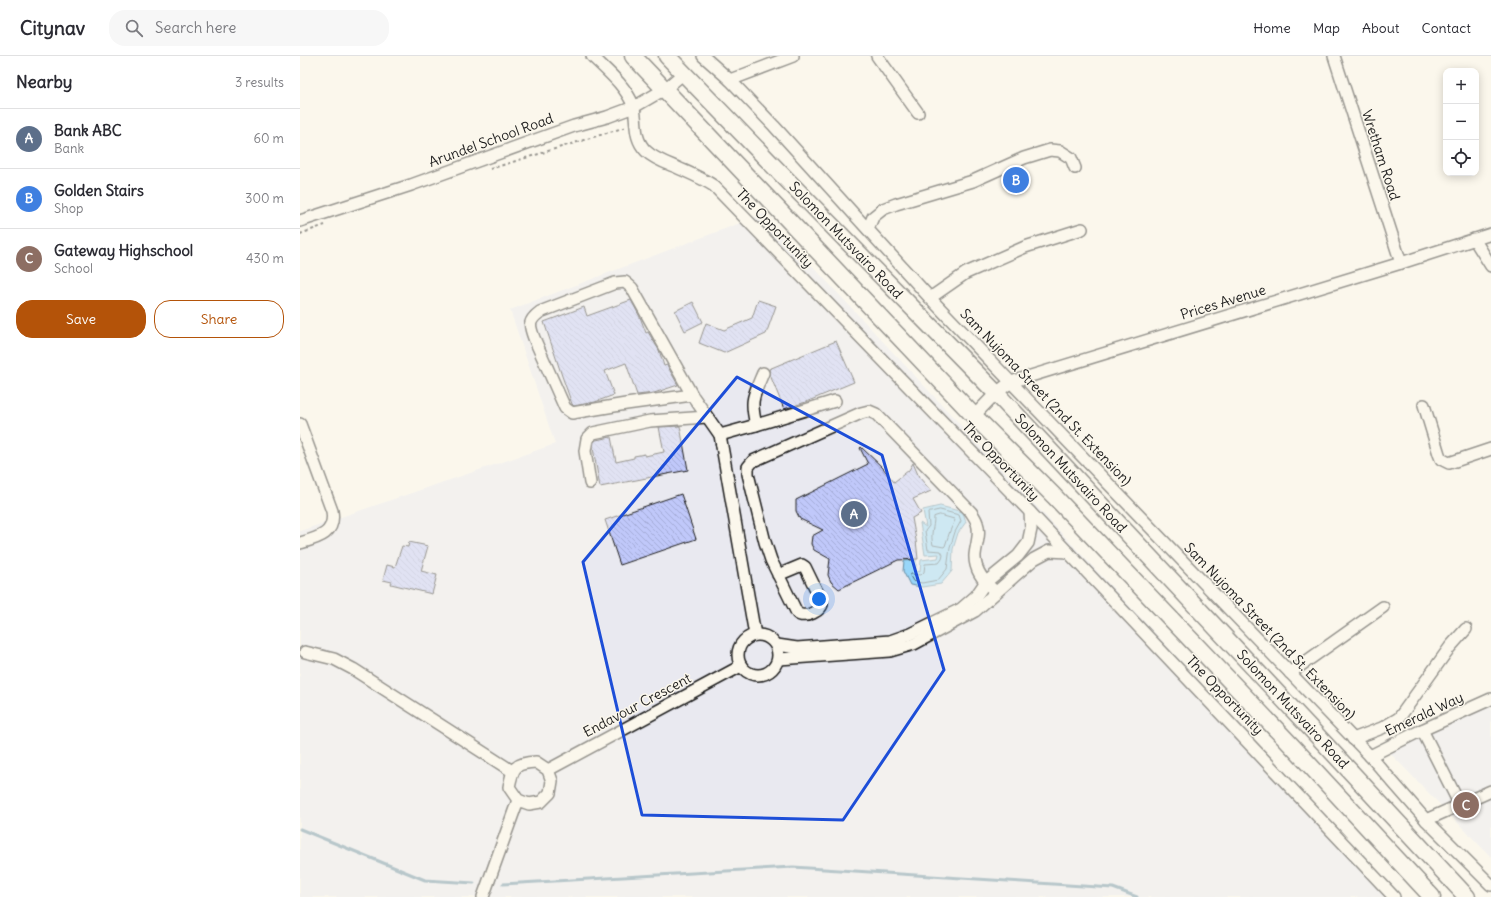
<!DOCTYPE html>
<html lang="en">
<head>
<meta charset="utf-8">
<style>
	body { margin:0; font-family:Delius,sans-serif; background:#f7f7f7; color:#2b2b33 }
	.controls { position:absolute; right:12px; top:12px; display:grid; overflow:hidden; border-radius:8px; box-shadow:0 2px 10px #0003 }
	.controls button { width:36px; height:36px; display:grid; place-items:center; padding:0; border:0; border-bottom:1px solid #e1e1e2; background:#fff; color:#2b2b33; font:20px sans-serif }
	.you { position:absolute; left:519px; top:543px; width:14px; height:14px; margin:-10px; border:3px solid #fff; border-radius:50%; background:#1a73e8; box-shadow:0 0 0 6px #1a73e833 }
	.badge { display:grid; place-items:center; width:26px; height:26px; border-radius:50%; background:#b45309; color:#fff; font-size:13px; font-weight:700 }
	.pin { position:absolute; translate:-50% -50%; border:2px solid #fff; box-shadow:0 1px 4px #0006 }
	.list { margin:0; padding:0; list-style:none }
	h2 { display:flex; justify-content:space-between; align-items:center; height:52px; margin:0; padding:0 16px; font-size:17px }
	h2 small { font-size:13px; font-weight:400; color:#7c7c81 }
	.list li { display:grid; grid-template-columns:26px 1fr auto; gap:12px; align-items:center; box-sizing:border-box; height:60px; padding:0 16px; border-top:1px solid #e1e1e2 }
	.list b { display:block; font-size:15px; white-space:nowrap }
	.list p { margin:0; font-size:13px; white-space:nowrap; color:#7c7c81 }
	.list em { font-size:13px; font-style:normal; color:#7c7c81 }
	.actions { display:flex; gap:8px; padding:12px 16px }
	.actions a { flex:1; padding:9px 0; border:1px solid #b45309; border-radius:16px; text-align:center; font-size:14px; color:#b45309 }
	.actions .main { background:#b45309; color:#fff }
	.icon { flex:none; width:22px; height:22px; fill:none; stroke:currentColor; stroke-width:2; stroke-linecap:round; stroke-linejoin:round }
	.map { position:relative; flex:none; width:1191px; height:841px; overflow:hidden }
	header { display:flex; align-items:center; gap:24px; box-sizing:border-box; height:56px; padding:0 20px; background:#fff; border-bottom:1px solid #e1e1e2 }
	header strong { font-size:19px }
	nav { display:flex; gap:22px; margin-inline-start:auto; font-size:14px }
	.search { width:280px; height:36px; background:#f7f7f7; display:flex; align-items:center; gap:10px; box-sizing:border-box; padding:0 14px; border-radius:16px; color:#7c7c81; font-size:15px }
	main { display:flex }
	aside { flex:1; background:#fff }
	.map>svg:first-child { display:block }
	.built { fill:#e9e9f0 }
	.water { fill:#98d6f9; stroke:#668ca1 }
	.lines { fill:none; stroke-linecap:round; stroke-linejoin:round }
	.shore { stroke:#4e6674; stroke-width:1 }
	.stream { stroke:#668ca1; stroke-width:3 }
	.building { fill:url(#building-back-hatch); stroke:#1c1c1c }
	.minor-casing { stroke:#1c1c1c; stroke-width:14 }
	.highway-casing { stroke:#1c1c1c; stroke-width:19 }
	.path { stroke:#1c1c1c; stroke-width:2; stroke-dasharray:3 3; stroke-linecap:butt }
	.minor { stroke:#fbf7ec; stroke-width:11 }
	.highway { stroke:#fbf7ec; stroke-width:16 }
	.marked { fill:none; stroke:#1d4ed8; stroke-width:3; stroke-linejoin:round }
	.labels { text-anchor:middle; stroke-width:3; stroke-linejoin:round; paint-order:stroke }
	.street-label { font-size:14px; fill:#1c1c1c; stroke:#fbf7ec }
</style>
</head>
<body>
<header>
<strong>Citynav</strong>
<div class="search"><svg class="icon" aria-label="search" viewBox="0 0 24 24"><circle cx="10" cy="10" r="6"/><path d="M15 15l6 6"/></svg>Search here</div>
<nav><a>Home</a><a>Map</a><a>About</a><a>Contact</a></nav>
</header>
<main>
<aside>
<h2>Nearby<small>3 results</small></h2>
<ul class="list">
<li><span class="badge" style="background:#5c6f8a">A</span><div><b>Bank ABC</b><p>Bank</p></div><em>60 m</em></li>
<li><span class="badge" style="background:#3f7fe0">B</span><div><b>Golden Stairs</b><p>Shop</p></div><em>300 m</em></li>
<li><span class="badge" style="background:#8d6e63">C</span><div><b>Gateway Highschool</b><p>School</p></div><em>430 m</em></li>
</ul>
<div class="actions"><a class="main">Save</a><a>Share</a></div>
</aside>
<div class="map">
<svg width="1191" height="841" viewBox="0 0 1191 841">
	<defs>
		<pattern id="building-back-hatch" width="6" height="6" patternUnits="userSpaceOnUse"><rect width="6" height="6" fill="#c0c8fa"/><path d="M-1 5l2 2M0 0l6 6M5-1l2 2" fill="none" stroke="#a4abd6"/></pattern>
	</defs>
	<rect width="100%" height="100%" fill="#fbf7ec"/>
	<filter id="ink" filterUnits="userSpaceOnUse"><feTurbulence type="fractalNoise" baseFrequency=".025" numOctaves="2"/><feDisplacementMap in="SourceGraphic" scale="8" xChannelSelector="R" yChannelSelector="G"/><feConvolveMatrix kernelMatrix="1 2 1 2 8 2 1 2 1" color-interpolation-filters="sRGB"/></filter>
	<g filter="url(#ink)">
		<g class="built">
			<path d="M 464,158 L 1101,841 L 0,841 L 0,475 L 255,388 L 210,254 Z"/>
			<path d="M 1191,649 L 1191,801 L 1090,697 Z"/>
		</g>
		<path class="water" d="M 640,450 L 663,456 L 666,466 L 658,477 L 653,493 L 652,515 L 641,528 L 622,531 L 610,529 L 603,515 L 604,505 L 616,504 L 616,515 L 620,516 L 621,504 L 638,502 L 639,498 L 625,499 L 620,467 L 626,471 L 623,454 Z"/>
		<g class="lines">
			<g class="shore">
				<path d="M 640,454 L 659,459 L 661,465 L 655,476 L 650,492 L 647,513 L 638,524 L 622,527 L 613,525 L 610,520 L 611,518 L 621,519 L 624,516 L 625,508 L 639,507 L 642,503 L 643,499 L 641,495 L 628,494 L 625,475 L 629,470 L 628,457 Z"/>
				<path d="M 640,459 L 654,463 L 655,464 L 650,475 L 645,490 L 644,491 L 633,489 C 630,477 634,473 634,461 Z"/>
			</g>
			<g class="stream">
				<path d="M 0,773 L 125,824 L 174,827"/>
				<path d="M 203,828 L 493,811 L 813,832 L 837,841"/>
			</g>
		</g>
		<g class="building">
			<path d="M 331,244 L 340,261 L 346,277 L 348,276 L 359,294 L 364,310 L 367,309 L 378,329 L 354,337 L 337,339 L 326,307 L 305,315 L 314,339 L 295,346 L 274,350 L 272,348 L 262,320 L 244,266 L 284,251 L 287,260 Z"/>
			<path d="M 458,244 L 476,250 L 466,278 L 424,297 L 399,287 L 406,267 L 424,274 L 452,262 Z"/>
			<path d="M 393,246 L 403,266 L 385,275 L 375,255 Z"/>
			<path d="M 536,285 L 554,326 L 506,346 L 484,353 L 470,319 L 469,313 Z"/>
			<path d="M 380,370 L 388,414 L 300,431 L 293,392 L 294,386 L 296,384 L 311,381 L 316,406 L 334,402 L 334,400 L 345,398 L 345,400 L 364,396 L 359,371 Z"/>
			<path d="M 561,391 L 583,412 L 594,426 L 609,414 L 613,407 L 619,421 L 631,435 L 613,443 L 621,457 L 612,462 L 616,484 L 618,503 L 598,504 L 539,533 L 531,526 L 528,519 L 530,503 L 514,494 L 511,488 L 512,480 L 523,474 L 500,463 L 496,455 L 496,444 L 568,408 L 560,392 Z"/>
			<path d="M 381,438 L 396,483 L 320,509 L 305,464 Z"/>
			<path d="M 109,486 L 128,490 L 121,515 L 137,519 L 132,538 L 91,528 L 92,526 L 83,524 L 87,509 L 95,511 L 102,490 L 108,491 Z"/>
		</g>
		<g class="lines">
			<defs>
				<g id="minor">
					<path d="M 292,0 C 307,15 325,29 333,49 C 338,64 332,81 346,95 C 354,103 366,107 376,111 C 389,117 402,122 414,130 L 730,456 L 1094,841"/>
					<path d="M 403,0 L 430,24 L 474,70 L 630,242 L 1070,700 L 1126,764 L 1191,829"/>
					<path d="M 577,0 L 618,57"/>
					<path d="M 1034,0 L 1101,207"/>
					<path d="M 430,24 L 493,0"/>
					<path d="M 0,165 L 111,129 L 274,70 L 307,61 L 334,51 L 365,33 L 384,17"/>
					<path d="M 568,173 L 573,161 L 583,153 L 596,148 L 673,125 L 724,102 L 750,94 L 760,95 L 771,102 L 775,112"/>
					<path d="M 1174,183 L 1191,210"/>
					<path d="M 630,242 L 666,217 L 725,191 L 782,173"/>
					<path d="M 392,339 L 326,348 L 272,357 L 265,352 L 234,282 C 229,269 228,265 240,256 L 315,227 L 325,226 L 332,232 L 392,339 L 420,379 L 455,579"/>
					<path d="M 1124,349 L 1139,398 L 1141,403 L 1149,407 L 1191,393"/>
					<path d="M 674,360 L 696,337 L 711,326 L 1101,207 L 1191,178"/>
					<path d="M 0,368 L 32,455 C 36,478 18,482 0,487"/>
					<path d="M 456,369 C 450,344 453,341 463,317"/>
					<path d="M 420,379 L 456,369 L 535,345"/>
					<path d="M 290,427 L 285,395 L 287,383 L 293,377 L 350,365 L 407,361"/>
					<path d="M 478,519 L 502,509 L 505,511 L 522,546 C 524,554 504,564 497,557 L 471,504 L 465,486 L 448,418 L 448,411 L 453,405 L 561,357 L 569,355 L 576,358 L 671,456 C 673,459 676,463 677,467 C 681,478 676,488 675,499 C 674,515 685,527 696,536"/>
					<circle cx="458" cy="599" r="20"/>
					<path d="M 477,589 L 497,592 L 590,585 L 610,578 L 661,553 L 676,540 L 685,527 L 718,500 L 728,487 L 731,473 L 730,456"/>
					<path d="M 5,596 L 34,603 L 53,613 L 212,715"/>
					<path d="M 479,603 L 590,595 L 614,588 L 675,555 L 734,503 L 749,495 L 768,496"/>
					<path d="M 990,617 L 1083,551"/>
					<path d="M 1122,674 L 1160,749"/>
					<path d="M 1053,683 L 1082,672 L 1099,662 L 1150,591 L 1166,573"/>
					<path d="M 1070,700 L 1122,674 L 1191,643"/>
					<path d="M 236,706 L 248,714 L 252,725 L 250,737 L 241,746 L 229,748 L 218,744 L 209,731 C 213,711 215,707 236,706 Z"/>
					<path d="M 248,714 L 441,610"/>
					<path d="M 1126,764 L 1191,735"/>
					<path d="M 183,841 L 218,744"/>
				</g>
				<g id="highway">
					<path d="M 333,0 L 674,360 L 754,440 L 993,691 L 1132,841"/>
					<path d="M 367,0 L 489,126 L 696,337 L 1011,673 L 1167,841"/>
				</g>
			</defs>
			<use href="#minor" class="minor-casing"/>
			<use href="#highway" class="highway-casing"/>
			<g class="path">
				<path d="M 190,113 L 326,71"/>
				<path d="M 0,178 L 25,169"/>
			</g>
			<use href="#minor" class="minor"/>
			<use href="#highway" class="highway"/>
		</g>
	</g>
	<path d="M0 0H1191V841H0ZM 437,321 L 582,399 L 644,614 L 543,764 L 342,759 L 283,506 Z" fill="#fbf7ec" fill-opacity=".55" fill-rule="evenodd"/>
	<path class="marked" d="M 437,321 L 582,399 L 644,614 L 543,764 L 342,759 L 283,506 Z"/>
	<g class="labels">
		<g class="street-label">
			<text transform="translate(191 84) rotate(-20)" y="5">Arundel School Road</text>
			<text transform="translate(1081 99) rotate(72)" y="5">Wretham Road</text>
			<text transform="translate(475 172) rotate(46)" y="5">The Opportunity</text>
			<text transform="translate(546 184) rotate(46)" y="5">Solomon Mutsvairo Road</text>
			<text transform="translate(923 246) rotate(-17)" y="5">Prices Avenue</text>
			<text transform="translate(746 341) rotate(46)" y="5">Sam Nujoma Street (2nd St. Extension)</text>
			<text transform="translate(701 405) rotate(46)" y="5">The Opportunity</text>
			<text transform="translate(771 417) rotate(47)" y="5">Solomon Mutsvairo Road</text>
			<text transform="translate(970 575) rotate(46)" y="5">Sam Nujoma Street (2nd St. Extension)</text>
			<text transform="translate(925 639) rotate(46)" y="5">The Opportunity</text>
			<text transform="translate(337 649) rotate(-28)" y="5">Endavour Crescent</text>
			<text transform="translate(993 653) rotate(47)" y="5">Solomon Mutsvairo Road</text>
			<text transform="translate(1124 658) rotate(-25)" y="5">Emerald Way</text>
		</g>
	</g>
</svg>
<div class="controls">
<button>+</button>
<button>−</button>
<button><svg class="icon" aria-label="locate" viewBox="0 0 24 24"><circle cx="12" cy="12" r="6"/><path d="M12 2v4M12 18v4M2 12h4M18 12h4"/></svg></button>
</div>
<div class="you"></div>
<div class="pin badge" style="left:554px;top:458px;background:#5c6f8a">A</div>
<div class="pin badge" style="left:716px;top:124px;background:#3f7fe0">B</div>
<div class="pin badge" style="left:1166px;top:749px;background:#8d6e63">C</div>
</div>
</main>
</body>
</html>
